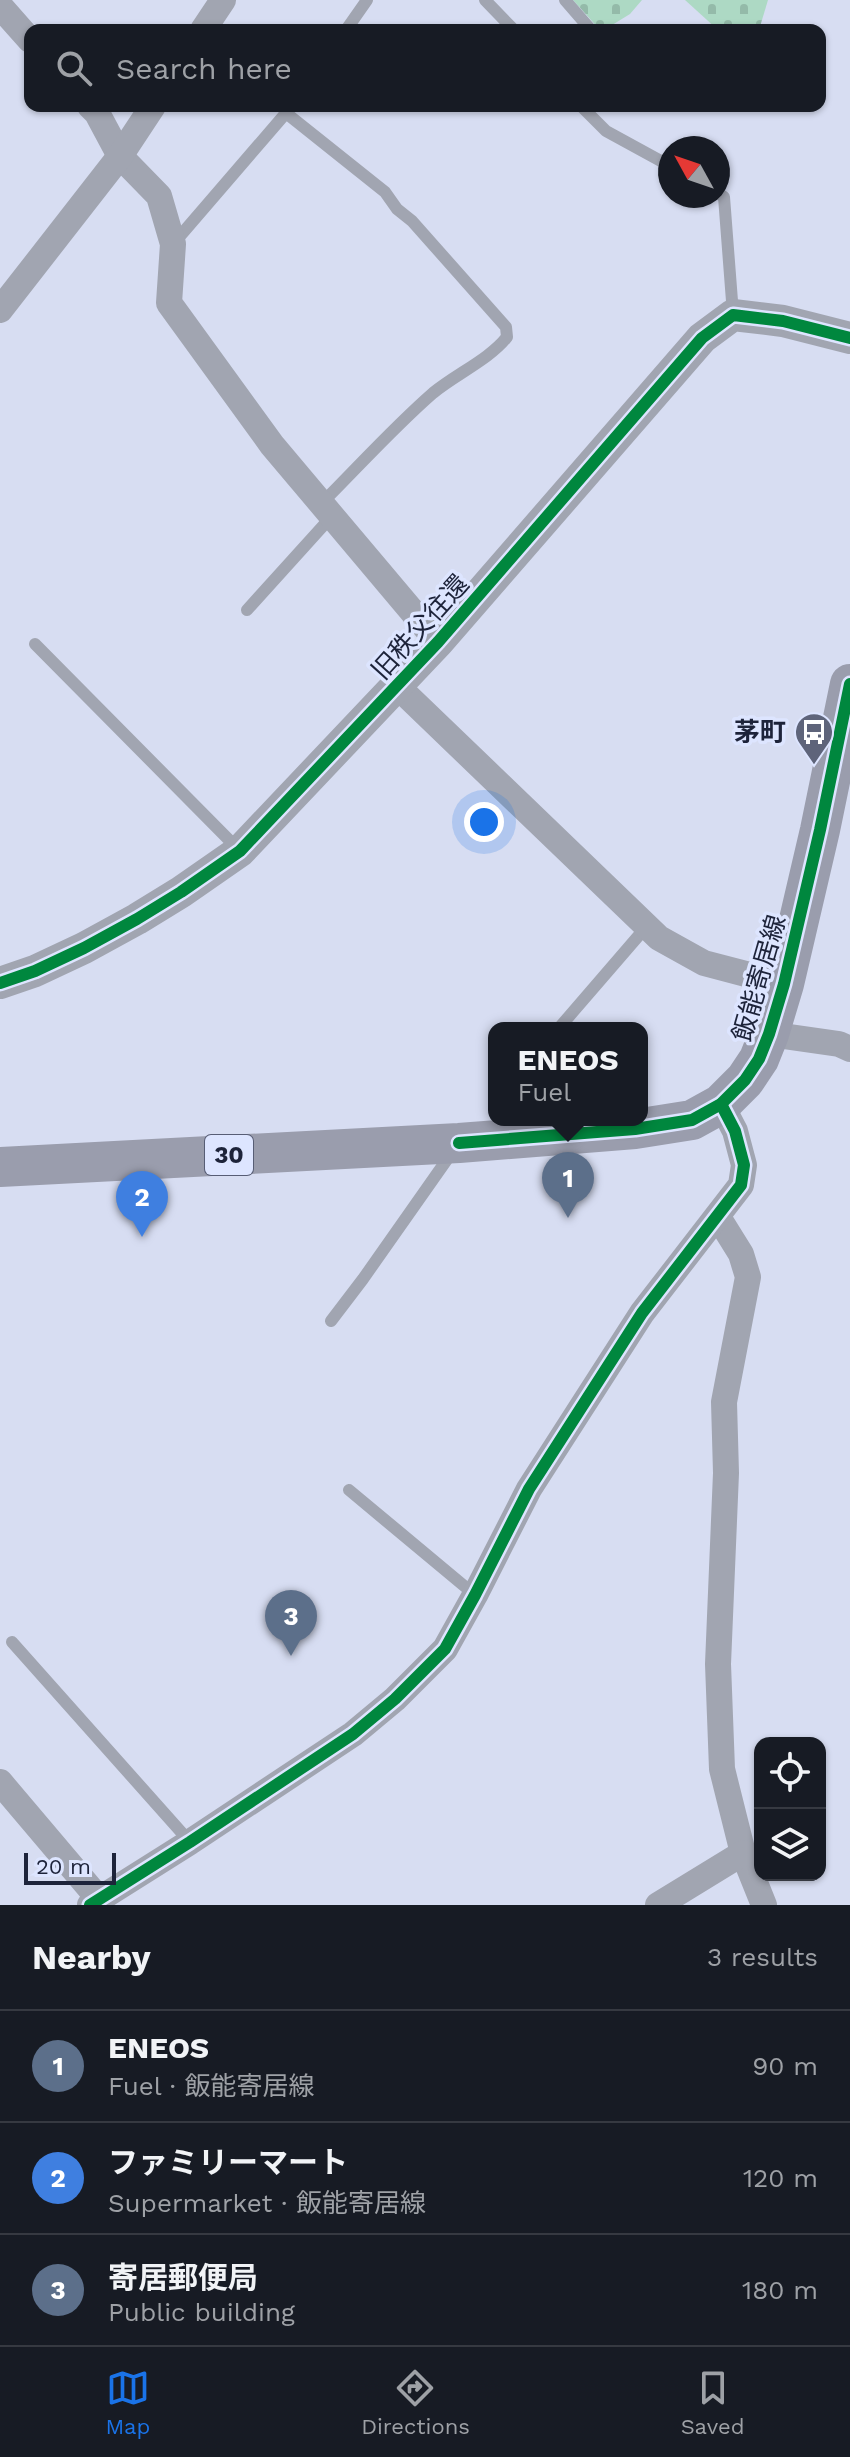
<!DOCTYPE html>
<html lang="en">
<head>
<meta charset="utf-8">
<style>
	body { margin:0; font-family:"Work Sans","Noto Sans JP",sans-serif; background:#20242c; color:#f1f3f6 }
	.controls { position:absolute; right:24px; bottom:24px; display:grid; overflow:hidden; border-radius:16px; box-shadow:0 2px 6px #0004 }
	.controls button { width:72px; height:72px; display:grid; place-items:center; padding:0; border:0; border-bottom:2px solid #363941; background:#171b24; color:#f1f3f6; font:40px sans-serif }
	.compass { position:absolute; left:658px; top:136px; width:72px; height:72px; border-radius:50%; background:#171b24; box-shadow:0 2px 6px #0004; rotate:310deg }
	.scale { position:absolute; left:24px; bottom:20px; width:92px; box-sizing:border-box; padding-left:8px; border:4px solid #1d233a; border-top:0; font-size:22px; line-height:28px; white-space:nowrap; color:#1d233a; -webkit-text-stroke:6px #dde5ff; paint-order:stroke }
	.you { position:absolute; left:484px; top:822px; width:28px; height:28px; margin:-20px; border:6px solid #fff; border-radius:50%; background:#1a73e8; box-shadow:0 0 0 12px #1a73e833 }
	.badge { display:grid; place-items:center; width:52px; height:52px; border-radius:50%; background:#1a73e8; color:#fff; font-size:26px; font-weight:700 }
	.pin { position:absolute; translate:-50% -66px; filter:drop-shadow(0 2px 4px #0008) }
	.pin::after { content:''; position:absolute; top:42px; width:28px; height:24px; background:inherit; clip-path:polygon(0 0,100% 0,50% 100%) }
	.popup { position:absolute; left:488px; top:1022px; width:160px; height:104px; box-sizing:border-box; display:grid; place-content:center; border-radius:16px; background:#171b24; filter:drop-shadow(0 2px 6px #0005); font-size:26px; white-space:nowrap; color:#9ea1a6 }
	.popup b { font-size:30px; color:#f1f3f6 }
	.popup::after { content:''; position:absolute; left:50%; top:100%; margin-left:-16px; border:16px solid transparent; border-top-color:#171b24 }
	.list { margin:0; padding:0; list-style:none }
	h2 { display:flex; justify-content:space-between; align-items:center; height:104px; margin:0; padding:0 32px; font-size:34px }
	h2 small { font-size:26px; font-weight:400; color:#9ea1a6 }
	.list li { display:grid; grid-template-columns:52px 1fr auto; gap:24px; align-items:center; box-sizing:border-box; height:112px; padding:0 32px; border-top:2px solid #363941 }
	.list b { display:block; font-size:30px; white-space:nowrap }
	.list p { margin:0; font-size:26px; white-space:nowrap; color:#9ea1a6 }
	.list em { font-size:26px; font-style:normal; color:#9ea1a6 }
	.icon { flex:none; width:44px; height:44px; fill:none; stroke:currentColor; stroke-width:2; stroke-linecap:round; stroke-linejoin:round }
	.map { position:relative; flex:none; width:850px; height:1905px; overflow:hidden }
	.search { position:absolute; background:#171b24; box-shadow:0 2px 6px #0004; left:24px; right:24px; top:24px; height:88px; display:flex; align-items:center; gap:20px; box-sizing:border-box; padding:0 28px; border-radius:16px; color:#9ea1a6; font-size:30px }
	.sheet { height:440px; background:#171b24 }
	nav { display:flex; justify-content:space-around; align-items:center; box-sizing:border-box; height:112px; border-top:2px solid #363941; background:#171b24; font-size:22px; color:#9ea1a6 }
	nav a { display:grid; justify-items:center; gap:4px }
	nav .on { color:#1a73e8 }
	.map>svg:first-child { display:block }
	.cemetery { fill:url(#cemetery-stones) }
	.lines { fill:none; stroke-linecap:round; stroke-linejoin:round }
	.service { stroke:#a1a5b1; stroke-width:12 }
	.minor { stroke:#a1a5b1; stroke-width:26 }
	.tertiary { stroke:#a1a5b1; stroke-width:32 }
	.primary { stroke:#9a9dad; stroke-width:40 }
	.cycleway-casing { stroke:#dde5ff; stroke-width:17 }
	.cycleway { stroke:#00873e; stroke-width:12 }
	.labels { text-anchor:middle; stroke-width:7; stroke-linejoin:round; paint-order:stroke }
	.shield { fill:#dde5ff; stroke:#575d75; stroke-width:2 }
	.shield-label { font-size:24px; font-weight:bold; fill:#1d233a }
	.street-label { font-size:26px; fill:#1d233a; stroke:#dde5ff }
	.poi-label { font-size:26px; font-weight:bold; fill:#1d233a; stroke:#dde5ff; text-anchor:end }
</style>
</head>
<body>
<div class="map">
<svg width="850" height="1905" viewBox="0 0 850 1905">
	<defs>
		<pattern id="cemetery-stones" width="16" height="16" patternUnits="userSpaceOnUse" patternTransform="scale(2)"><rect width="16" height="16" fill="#add9c4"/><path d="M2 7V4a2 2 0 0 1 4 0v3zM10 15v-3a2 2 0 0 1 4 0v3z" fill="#94baa9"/></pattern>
	</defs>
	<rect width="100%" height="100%" fill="#d7ddf2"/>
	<g class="cemetery">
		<path d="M 573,0 L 642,0 L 630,14 L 604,30 L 600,30 Z"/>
		<path d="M 685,0 L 768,0 L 759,30 L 718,30 Z"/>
	</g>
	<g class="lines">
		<g class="service">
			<path d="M 485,0 L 514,30"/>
			<path d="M 565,0 L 591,30"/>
			<path d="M 346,30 L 367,0"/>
			<path d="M 581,106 L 606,131 L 670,166"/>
			<path d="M 286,113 L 385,192 L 397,209 L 412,221 L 506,327 L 507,337 C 490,359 456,374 433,393 C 394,427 359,466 322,503"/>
			<path d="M 718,193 L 724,197 L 733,314"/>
			<path d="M 174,243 L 292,106"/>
			<path d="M 247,610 L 332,516"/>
			<path d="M 35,644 L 238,849"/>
			<path d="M 559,1028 L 647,926"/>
			<path d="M 331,1321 L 363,1279 L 453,1151"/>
			<path d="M 349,1490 L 475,1595"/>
			<path d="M 12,1642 L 190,1842"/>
		</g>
		<g class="minor">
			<path d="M 0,6 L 30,40"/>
			<path d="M 203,30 L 223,0"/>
			<path d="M 90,106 L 97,113 L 120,156 L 159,196 L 173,244 L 169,303 L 272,445 L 438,642"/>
			<path d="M 0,310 L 120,156 L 153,106"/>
			<path d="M 397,686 L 659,938 L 704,963 L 784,984"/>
			<path d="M 769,1034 L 839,1044 L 850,1049"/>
			<path d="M 718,1217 L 741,1254 L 748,1277 L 724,1402 L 726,1473 L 718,1664 L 722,1769 L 743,1853 L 764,1905"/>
			<path d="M 0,1782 L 99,1899"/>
			<path d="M 90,1905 L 190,1842 L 353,1734 L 395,1699 L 445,1649 L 475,1595 L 529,1489 L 642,1313 L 741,1185 L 744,1165 L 735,1131 L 721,1104"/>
			<path d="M 658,1905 L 743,1853"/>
		</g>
		<path class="tertiary" d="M 0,983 L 35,971 L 84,948 L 137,919 L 181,892 L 240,851 L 438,642 L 702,338 L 733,315 L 783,321 L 850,338"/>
		<path class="primary" d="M 0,1167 L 459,1143 L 635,1129 L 692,1120 L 721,1104 L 745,1080 L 759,1059 L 769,1034 L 784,984 L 820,830 L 850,684"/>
		<defs>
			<g id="cycleway">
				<path d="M 0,983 L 35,971 L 84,948 L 137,919 L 181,892 L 240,851 L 438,642 L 702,338 L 733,315 L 783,321 L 850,338"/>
				<path d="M 459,1143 L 635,1129 L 692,1120 L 721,1104 L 745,1080 L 759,1059 L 769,1034 L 784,984 L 820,830 L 850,684"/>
				<path d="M 90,1905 L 190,1842 L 353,1734 L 395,1699 L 445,1649 L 475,1595 L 529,1489 L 642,1313 L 741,1185 L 744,1165 L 735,1131 L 721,1104"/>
			</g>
		</defs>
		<use href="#cycleway" class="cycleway-casing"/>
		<use href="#cycleway" class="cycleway"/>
	</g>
	<defs>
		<symbol id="bus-pin" viewBox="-11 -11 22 30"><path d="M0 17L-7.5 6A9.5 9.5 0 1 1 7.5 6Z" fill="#5e647a" stroke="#dde5ff"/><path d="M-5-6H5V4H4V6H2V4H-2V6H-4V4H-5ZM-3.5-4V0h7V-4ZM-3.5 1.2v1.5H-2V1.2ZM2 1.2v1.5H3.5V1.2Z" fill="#fff"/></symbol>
	</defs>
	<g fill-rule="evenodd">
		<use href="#bus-pin" x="792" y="710" width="44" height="60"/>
	</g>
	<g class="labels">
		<rect class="shield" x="205" y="1135" width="48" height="40" rx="6"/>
		<g class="shield-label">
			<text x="229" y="1163">30</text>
		</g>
		<g class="street-label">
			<text transform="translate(420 627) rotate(-48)" y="9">旧秩父往還</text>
			<text transform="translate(759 978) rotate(-74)" y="9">飯能寄居線</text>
		</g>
		<g class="poi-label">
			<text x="786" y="741">茅町</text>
		</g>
	</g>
</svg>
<div class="controls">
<button><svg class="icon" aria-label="locate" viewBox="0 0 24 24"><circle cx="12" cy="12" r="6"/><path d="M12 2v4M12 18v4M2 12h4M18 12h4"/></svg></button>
<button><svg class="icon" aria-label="layers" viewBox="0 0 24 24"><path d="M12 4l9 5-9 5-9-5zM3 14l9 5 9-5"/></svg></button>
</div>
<svg class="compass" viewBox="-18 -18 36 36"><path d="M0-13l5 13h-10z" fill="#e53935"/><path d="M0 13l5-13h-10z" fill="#9ea1a6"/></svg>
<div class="scale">20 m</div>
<div class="you"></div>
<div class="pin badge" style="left:568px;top:1218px;background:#5c6f8a">1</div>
<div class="popup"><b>ENEOS</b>Fuel</div>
<div class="pin badge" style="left:142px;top:1237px;background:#3f7fe0">2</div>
<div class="pin badge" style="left:291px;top:1656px;background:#5c6f8a">3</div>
<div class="search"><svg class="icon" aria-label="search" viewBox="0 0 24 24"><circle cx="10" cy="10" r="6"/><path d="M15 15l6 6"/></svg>Search here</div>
</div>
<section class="sheet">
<h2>Nearby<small>3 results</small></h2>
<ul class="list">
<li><span class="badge" style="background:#5c6f8a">1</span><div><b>ENEOS</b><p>Fuel · 飯能寄居線</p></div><em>90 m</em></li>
<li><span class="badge" style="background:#3f7fe0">2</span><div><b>ファミリーマート</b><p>Supermarket · 飯能寄居線</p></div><em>120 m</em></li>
<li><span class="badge" style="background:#5c6f8a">3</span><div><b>寄居郵便局</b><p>Public building</p></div><em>180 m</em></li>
</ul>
</section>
<nav>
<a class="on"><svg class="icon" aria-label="map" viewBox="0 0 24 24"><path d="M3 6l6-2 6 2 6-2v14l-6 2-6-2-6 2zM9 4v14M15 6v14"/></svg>Map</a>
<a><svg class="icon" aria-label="directions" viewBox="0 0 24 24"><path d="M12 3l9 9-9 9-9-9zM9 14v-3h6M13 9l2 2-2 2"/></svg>Directions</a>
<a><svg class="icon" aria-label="saved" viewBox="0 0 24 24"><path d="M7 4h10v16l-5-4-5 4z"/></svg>Saved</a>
</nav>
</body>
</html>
